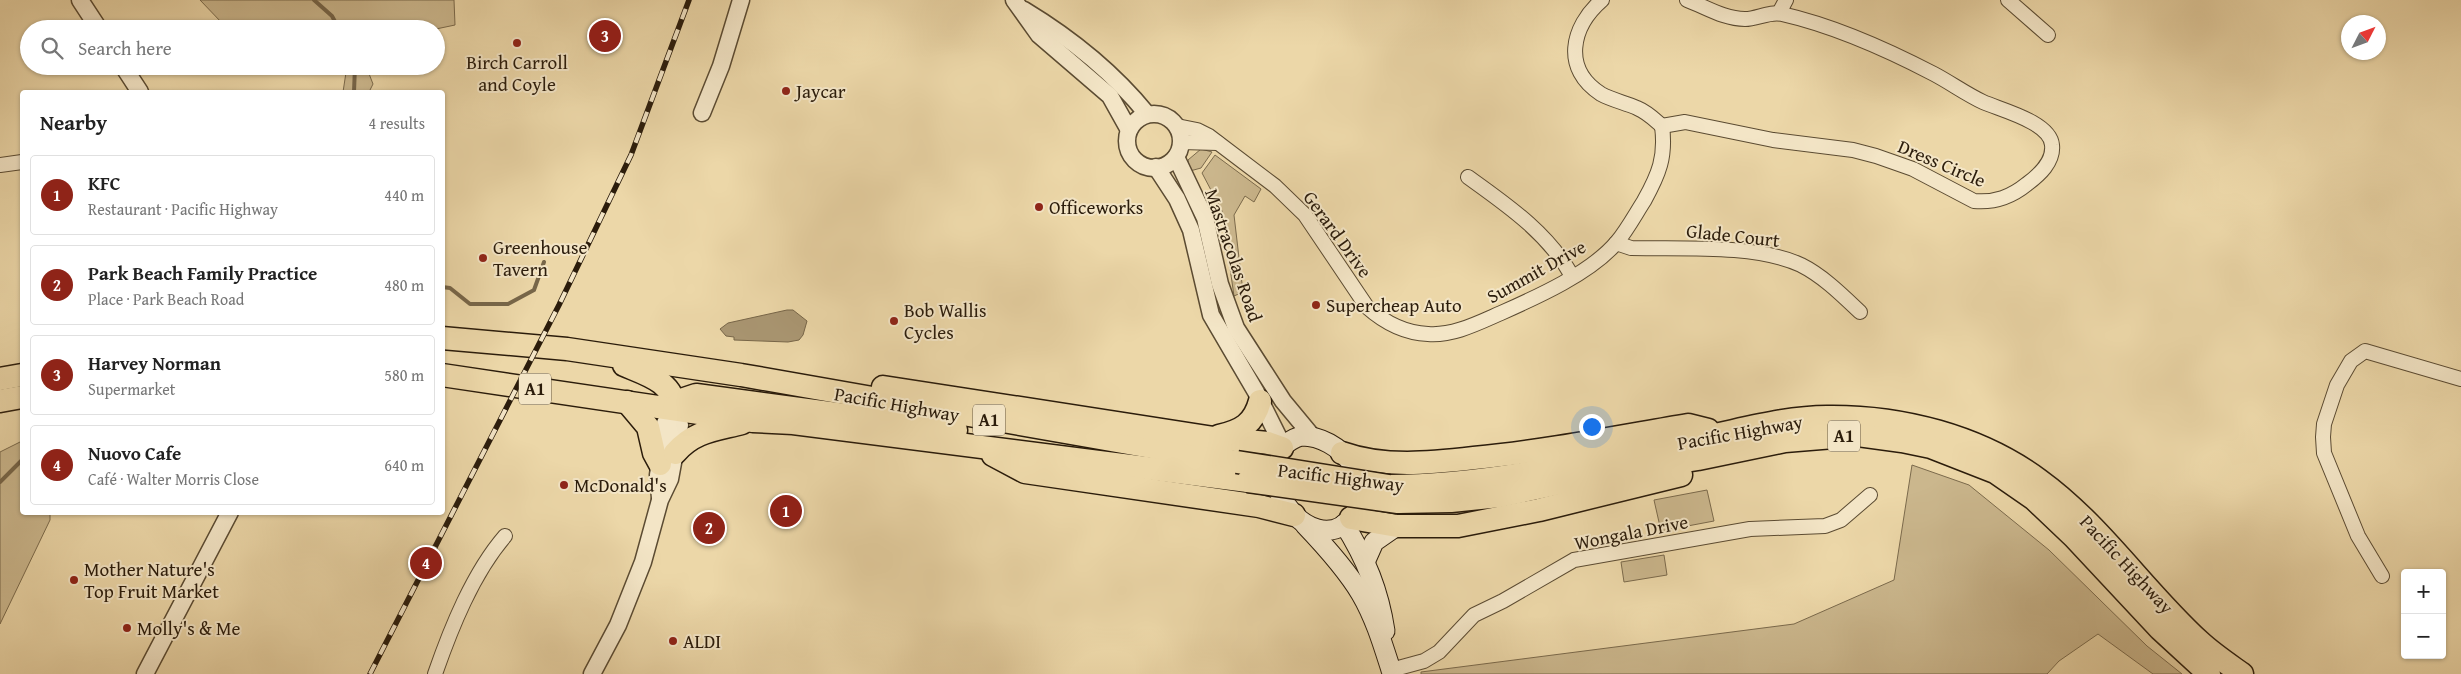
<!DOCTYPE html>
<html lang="en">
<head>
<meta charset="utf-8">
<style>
	body { margin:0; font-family:"Gentium Book Plus",serif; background:#f6f6f6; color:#222 }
	.controls { position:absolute; right:15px; bottom:15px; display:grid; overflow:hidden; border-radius:5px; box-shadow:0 1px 4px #0004 }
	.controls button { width:45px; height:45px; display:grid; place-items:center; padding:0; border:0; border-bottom:1px solid #e0e0e0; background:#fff; color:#222; font:25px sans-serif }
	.compass { position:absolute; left:2341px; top:15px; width:45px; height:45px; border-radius:50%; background:#fff; box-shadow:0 1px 4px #0004; rotate:48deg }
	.you { position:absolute; left:1591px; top:426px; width:18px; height:18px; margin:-12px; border:4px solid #fff; border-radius:50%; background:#1a73e8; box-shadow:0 0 0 8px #1a73e833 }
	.badge { display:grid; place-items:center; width:32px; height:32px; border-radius:50%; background:#8f2418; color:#fff; font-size:16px; font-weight:700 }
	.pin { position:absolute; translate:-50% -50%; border:2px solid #fff; box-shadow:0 1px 5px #0006 }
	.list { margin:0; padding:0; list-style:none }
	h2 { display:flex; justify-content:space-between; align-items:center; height:65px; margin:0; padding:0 20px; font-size:21px }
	h2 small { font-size:16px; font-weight:400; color:#767676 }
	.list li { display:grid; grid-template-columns:32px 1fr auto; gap:15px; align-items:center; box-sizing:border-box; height:80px; margin:0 10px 10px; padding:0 10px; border:1px solid #e0e0e0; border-radius:5px }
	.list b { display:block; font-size:19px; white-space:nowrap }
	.list p { margin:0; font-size:16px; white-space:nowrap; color:#767676 }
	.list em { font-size:16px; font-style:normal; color:#767676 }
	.icon { flex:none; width:28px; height:28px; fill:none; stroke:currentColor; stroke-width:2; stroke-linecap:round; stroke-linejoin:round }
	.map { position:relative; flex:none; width:2461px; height:674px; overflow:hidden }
	.search { position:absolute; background:#fff; box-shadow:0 1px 4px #0004; left:20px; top:20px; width:425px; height:55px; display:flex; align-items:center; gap:12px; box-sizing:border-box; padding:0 18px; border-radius:28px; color:#767676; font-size:19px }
	.panel { position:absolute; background:#fff; box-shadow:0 1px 4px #0004; left:20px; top:90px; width:425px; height:425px; border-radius:5px }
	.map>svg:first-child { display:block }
	.green { fill:#cbb78d; stroke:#7b6a4c }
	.water { fill:#aa9773; stroke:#776649 }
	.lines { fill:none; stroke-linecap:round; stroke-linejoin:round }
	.stream { stroke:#776649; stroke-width:4 }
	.minor-casing { stroke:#5b4b32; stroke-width:16 }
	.tertiary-casing { stroke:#5b4b32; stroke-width:19 }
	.secondary-casing { stroke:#2b1c0b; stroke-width:21 }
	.trunk-casing { stroke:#2b1c0b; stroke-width:25 }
	.minor { stroke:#f3e5c6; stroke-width:14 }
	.tertiary { stroke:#f3e5c6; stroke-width:16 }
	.secondary { stroke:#f3e5c6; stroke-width:19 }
	.trunk { stroke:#ecd7a8; stroke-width:22 }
	.rail-casing { stroke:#2b1c0b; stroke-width:5.5 }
	.rail { stroke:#f3e5c6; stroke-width:4; stroke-dasharray:11; stroke-linecap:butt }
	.trunk-bridge-casing { stroke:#2b1c0b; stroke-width:25; stroke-linecap:butt }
	.trunk-bridge { stroke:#ecd7a8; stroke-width:22 }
	.poi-dot { fill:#8f2418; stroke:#f3e5c6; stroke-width:2 }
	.labels { text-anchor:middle; stroke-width:4; stroke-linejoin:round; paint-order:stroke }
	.shield { fill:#f3e5c6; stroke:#675843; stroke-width:1 }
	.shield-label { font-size:18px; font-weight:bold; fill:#2b1c0b }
	.poi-label { font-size:19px; fill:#2b1c0b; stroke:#f3e5c6; text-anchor:start }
	.street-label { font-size:19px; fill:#2b1c0b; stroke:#f3e5c6 }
</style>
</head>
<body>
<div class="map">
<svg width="2461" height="674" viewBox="0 0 2461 674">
	<rect width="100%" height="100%" fill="#ecd7a8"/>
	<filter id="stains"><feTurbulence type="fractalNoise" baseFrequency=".004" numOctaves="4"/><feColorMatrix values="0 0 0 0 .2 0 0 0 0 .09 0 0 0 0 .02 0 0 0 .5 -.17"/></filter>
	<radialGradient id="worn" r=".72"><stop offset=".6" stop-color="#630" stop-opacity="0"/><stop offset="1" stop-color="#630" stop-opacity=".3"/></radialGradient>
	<g class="green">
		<path d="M 200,0 L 454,0 L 455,25 L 436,29 L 232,29 L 222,23 Z"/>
		<path d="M 347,66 L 366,66 L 373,84 L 369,92 L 343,92 Z"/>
		<path d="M 1201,149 L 1212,152 L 1201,168 L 1190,171 L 1188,160 Z"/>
		<path d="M 1215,155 L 1261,189 L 1254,202 L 1245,196 L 1234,215 L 1243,292 L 1234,296 L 1230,268 L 1232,255 L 1222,211 L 1202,173 Z"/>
		<path d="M 22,441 L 22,512 L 50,513 L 50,520 L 0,624 L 0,452 Z"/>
		<path d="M 1912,465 L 1969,485 L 2049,550 L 2147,646 L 2182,674 L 2153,674 L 2098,634 L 2059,661 L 2047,674 L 1421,674 L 1421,672 L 1794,624 L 1894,580 Z"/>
		<path d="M 1707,490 L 1714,521 L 1661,531 L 1654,500 Z"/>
		<path d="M 1664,555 L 1667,575 L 1624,582 L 1621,562 Z"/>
	</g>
	<path class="water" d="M 787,310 L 793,310 L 807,321 L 803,335 L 799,340 L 788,342 L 734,340 L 734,337 L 726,336 L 720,329 L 728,323 Z"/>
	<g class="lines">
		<g class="stream">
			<path d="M 314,0 L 332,16 L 339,29"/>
			<path d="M 354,92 L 355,66"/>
			<path d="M 442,287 L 450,288 L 470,304 L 508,304 L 534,290 L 544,262"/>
			<path d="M 0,482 L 22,460"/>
		</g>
		<defs>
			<g id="minor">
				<path d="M 1602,0 C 1571,27 1562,69 1601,94 C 1612,100 1626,103 1637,108 C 1647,112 1654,119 1662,126"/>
				<path d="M 2008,0 L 2048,35"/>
				<path d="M 1779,13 L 1786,0"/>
				<path d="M 1177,126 L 1197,130 L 1209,136 L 1275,186 L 1305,215 L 1367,307 C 1385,323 1404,333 1428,334 C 1453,336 1478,323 1501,313 C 1537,297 1591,273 1617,242 C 1627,230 1635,215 1644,201 C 1659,174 1666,157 1662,126"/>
				<path d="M 1662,126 L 1685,122 L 1773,140 L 1853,150 L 1876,156 L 1913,169 L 1974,201 C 1995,203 2011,197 2027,184 C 2039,175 2054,162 2052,145 C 2050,122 2001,110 1983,102 C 1966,94 1951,83 1934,74 C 1886,49 1835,26 1782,14 C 1770,11 1757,19 1745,19 C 1724,19 1706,7 1687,0"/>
				<path d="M 1181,142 L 1218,143"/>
				<path d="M 0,165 L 22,162"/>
				<path d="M 1468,177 C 1507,205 1548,233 1572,276"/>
				<path d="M 1616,243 L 1631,248 C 1680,249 1756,244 1801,265 C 1823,276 1842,295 1860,312"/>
				<path d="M 2382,576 L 2358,536 L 2324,453 L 2323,437 L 2324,424 L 2337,385 L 2351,361 L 2365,351 L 2461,379"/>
				<path d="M 1391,670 L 1424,661 L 1439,652 L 1474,615 L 1503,601 L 1574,560 L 1750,529 L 1825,526 L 1841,520 L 1870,495"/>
				<path d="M 435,674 C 451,628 473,573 505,536"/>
			</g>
			<g id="tertiary">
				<path d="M 80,0 L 99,29"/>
				<path d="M 1014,0 L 1039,35 L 1110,96 L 1129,130"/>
				<path d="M 1024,10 C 1072,39 1112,71 1147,114"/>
				<path d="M 123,66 L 140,92"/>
				<path d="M 702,113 L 721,66 L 741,0"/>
				<circle cx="1154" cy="141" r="27"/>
				<path d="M 1176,157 L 1205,218 L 1220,284 L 1236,328 L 1283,401 L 1312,436"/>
				<path d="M 1156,167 L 1177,199 L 1191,230 L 1211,315 L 1256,392 L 1283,446"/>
				<path d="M 660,498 L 658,475 L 665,423 L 674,409"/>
				<path d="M 145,674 L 230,512"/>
				<path d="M 592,674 L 618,625 L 643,562 L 660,500 L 670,479 L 680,425 L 674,409"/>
			</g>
			<g id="secondary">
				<path d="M 1301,436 C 1339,435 1380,482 1352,517 C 1311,568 1233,458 1301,436 Z"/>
				<path d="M 1344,524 C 1366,559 1379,591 1385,631"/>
				<path d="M 1305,525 C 1326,547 1346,569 1361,594 C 1375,618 1383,645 1391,670"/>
				<path d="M 1366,560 L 1374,542 L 1397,526"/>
			</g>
			<g id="trunk">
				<path d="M 442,338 L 567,349 L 741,375 L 1237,462"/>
				<path d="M 624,365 C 645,374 675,382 674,409"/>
				<path d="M 442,375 L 753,421 L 793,423 L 1248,481"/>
				<path d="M 0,379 L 22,375"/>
				<path d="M 883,387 L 1214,438 L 1268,443 L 1282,448"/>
				<path d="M 0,401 L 22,397"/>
				<path d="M 627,402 L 648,427 L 654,453 L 660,464"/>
				<path d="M 674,409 L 684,399 L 696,395 L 956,430"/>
				<path d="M 1219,436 C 1241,431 1254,424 1260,401"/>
				<path d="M 675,453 C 694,431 715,430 742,423"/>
				<path d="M 1342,453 C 1384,468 1430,463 1474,458 C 1546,451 1617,437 1688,425 L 1708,430"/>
				<path d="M 993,455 L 1025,472 L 1259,506 L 1294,515"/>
				<path d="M 1389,486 C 1492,486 1595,460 1695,439 C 1738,431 1784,417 1827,417 C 1901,416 1979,436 2039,480 C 2101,525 2144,591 2200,642 C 2213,654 2228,664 2242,674"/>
				<path d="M 1398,502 L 1451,501 L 1500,496 L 1597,475 L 1698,459 L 1785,441 L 1858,435 L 1902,441 L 1931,447 L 1995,472 L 2034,499 L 2074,537 L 2160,629 L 2209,674"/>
				<path d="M 1351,518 L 1397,526 L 1458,526 L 1539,510 L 1681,475"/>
			</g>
		</defs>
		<use href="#minor" class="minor-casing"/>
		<use href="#tertiary" class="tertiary-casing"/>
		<use href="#secondary" class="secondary-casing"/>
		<use href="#trunk" class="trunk-casing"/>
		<use href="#minor" class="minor"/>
		<use href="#tertiary" class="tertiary"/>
		<use href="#secondary" class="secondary"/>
		<use href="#trunk" class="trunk"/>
		<defs>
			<path id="rail" d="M 370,674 L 559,305 L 631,155 L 689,0"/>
		</defs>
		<use href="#rail" class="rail-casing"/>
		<use href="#rail" class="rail"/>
		<defs>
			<g id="trunk-bridge">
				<path d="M 1237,462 L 1389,486"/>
				<path d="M 1248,481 L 1398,502"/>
			</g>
		</defs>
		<use href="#trunk-bridge" class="trunk-bridge-casing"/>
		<use href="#trunk-bridge" class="trunk-bridge"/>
	</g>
	<g class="poi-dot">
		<circle cx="517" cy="43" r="5"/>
		<circle cx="786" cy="91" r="5"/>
		<circle cx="1039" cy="207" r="5"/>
		<circle cx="483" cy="258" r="5"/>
		<circle cx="1316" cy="305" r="5"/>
		<circle cx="894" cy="321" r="5"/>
		<circle cx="564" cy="485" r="5"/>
		<circle cx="74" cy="580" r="5"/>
		<circle cx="127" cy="628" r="5"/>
		<circle cx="673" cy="641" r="5"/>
	</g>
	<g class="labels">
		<g class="shield">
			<rect x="519" y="373.5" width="32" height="31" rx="4"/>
			<rect x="973" y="404.5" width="32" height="31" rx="4"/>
			<rect x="1828" y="420.5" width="32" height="31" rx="4"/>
		</g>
		<g class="shield-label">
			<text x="535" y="395">A1</text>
			<text x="989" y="426">A1</text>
			<text x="1844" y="442">A1</text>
		</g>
		<g class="poi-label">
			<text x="517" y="69" text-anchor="middle">Birch Carroll<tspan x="517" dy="22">and Coyle</tspan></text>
			<text x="796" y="98">Jaycar</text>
			<text x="1049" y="214">Officeworks</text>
			<text x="493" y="254">Greenhouse<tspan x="493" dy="22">Tavern</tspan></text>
			<text x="1326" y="312">Supercheap Auto</text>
			<text x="904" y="317">Bob Wallis<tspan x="904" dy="22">Cycles</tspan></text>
			<text x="574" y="492">McDonald's</text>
			<text x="84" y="576">Mother Nature's<tspan x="84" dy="22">Top Fruit Market</tspan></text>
			<text x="137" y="635">Molly's &amp; Me</text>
			<text x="683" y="648">ALDI</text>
		</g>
		<g class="street-label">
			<text transform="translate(1942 163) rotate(23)" y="7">Dress Circle</text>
			<text transform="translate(1338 234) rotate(54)" y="7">Gerard Drive</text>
			<text transform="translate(1733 235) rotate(6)" y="7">Glade Court</text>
			<text transform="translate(1234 255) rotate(71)" y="7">Mastracolas Road</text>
			<text transform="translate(1536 271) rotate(-29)" y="7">Summit Drive</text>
			<text transform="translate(897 404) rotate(10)" y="7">Pacific Highway</text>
			<text transform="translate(1740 432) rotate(-10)" y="7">Pacific Highway</text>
			<text transform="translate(1341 477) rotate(7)" y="7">Pacific Highway</text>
			<text transform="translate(1631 532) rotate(-11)" y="7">Wongala Drive</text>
			<text transform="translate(2127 564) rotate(47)" y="7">Pacific Highway</text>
		</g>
	</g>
	<rect width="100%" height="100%" filter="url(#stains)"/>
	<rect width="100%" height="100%" fill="url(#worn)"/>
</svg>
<div class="controls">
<button>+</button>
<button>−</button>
</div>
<svg class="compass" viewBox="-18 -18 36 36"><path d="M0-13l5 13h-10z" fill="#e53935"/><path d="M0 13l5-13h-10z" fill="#767676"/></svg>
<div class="you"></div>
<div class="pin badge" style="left:786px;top:511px">1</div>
<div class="pin badge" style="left:709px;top:528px">2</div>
<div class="pin badge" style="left:605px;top:36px">3</div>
<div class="pin badge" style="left:426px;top:563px">4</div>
<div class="search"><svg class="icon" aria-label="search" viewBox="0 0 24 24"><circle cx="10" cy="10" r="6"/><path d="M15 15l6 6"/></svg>Search here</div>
<section class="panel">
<h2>Nearby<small>4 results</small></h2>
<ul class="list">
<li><span class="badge">1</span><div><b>KFC</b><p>Restaurant · Pacific Highway</p></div><em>440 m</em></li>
<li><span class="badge">2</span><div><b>Park Beach Family Practice</b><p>Place · Park Beach Road</p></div><em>480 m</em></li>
<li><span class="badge">3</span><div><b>Harvey Norman</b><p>Supermarket</p></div><em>580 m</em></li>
<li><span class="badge">4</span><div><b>Nuovo Cafe</b><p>Café · Walter Morris Close</p></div><em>640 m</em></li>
</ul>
</section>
</div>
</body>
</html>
